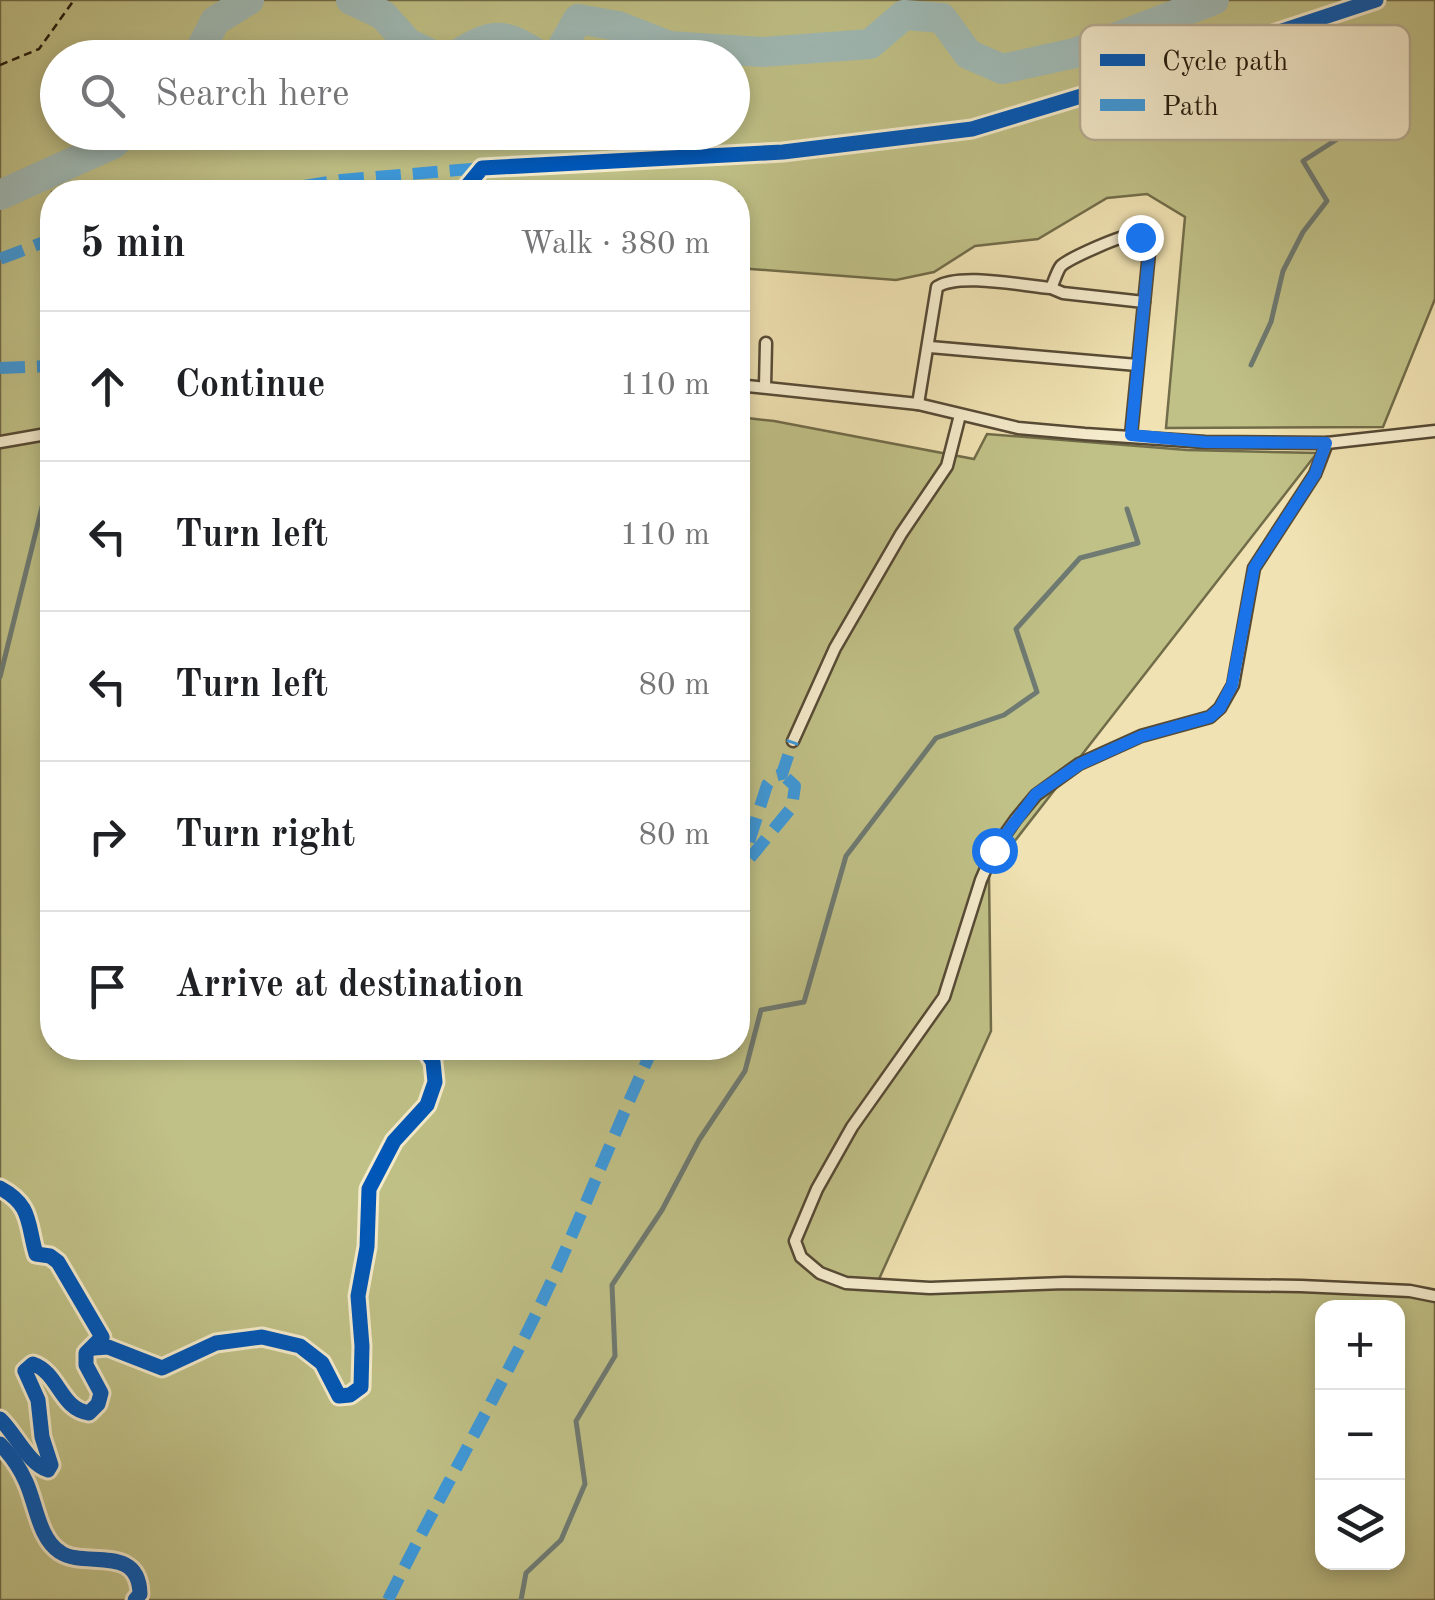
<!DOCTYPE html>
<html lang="en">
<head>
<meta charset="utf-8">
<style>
	body { margin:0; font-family:"Old Standard TT",serif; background:#f2f2f2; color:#202124 }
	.controls { position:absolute; right:30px; bottom:30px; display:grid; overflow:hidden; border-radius:20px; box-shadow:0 5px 15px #0003 }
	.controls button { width:90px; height:90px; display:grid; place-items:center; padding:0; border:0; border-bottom:2px solid #e0e0e0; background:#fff; color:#202124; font:50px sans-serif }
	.stop { position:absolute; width:30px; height:30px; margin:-22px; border:8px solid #1a73e8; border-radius:50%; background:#fff }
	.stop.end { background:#1a73e8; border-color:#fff; box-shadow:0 2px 10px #0008 }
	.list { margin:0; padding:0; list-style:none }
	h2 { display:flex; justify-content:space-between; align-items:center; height:130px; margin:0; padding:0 40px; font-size:42px }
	h2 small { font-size:32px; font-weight:400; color:#757577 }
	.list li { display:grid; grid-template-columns:65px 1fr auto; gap:30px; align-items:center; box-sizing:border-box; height:150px; padding:0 40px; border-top:2px solid #e0e0e0 }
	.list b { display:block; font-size:38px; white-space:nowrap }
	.list em { font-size:32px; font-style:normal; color:#757577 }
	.icon { flex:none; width:55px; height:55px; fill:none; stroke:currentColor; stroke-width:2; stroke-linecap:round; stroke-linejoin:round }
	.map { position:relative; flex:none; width:1435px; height:1600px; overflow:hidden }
	.search { position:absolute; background:#fff; box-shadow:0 5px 15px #0003; left:40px; top:40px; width:710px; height:110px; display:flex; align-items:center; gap:25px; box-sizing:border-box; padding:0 35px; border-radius:55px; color:#757577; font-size:38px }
	.panel { position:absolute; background:#fff; box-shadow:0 5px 15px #0003; left:40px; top:180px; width:710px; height:880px; border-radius:40px }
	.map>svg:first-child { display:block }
	.green { fill:#c0c187; stroke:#716c49; stroke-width:2.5; fill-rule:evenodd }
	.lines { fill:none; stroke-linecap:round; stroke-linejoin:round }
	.stream { stroke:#6e7a72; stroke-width:5 }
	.river { stroke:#a0bbb7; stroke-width:30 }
	.service-casing { stroke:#564a35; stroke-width:15 }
	.path { stroke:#22180b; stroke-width:2.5; stroke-dasharray:8 5; stroke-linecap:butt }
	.service { stroke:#f5eccd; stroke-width:10 }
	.quiet { stroke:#3c9ade; stroke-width:12; stroke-dasharray:25 12; stroke-linecap:butt }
	.cycleway-casing { stroke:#f5eccd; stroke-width:21 }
	.cycleway { stroke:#0057b8; stroke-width:15 }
	.route { stroke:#1a73e8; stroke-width:12 }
	.key { fill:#f5eccd; stroke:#b6ac93; stroke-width:2.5 }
	.key-label { font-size:28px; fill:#22180b }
</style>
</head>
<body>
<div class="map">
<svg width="1435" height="1600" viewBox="0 0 1435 1600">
	<rect width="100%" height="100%" fill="#f0e2b2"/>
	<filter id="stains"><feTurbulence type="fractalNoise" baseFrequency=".002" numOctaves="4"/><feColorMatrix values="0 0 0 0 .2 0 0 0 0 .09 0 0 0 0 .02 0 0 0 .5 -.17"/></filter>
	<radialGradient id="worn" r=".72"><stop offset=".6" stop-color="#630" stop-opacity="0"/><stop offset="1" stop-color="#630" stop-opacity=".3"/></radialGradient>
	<path class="green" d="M 0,0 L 1435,0 L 1435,299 L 1383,427 L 1166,428 L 1185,217 L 1147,194 L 1107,198 L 1038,239 L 975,246 L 934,272 L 896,280 L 738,268 L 738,192 L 52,192 L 52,1048 L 738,1048 L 738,417 L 774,421 L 974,459 L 987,434 L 1187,450 L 1317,453 L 989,874 L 991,1031 L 875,1288 L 1245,1285 L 1435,1295 L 1435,1600 L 0,1600 ZM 58,58 L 732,58 L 732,132 L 58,132 ZM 1322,1308 L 1398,1308 L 1398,1562 L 1322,1562 Z"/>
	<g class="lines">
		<g class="stream">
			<path d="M 1251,365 L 1271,322 L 1283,271 L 1303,232 L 1327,201 L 1303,161 L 1339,138 L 1332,97 L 1345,45"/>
			<path d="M 0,677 L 44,499"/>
			<path d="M 521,1600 L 526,1573 L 561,1540 L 585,1484 L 576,1421 L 615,1356 L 612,1285 L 662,1210 L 699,1140 L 745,1071 L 761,1010 L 804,1002 L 846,856 L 936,738 L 1004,715 L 1037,692 L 1016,629 L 1080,558 L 1138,543 L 1127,509"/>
		</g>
		<g class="river">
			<path d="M 351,0 L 383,15 L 408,43 L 439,58"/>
			<path d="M 198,54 L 215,21 L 249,0"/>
			<path d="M 452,58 C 493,31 503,31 543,58"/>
			<path d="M 556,58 L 578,19 L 618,26 L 669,46 L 762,52 L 870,44 L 904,15 L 942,18 L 968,54 L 1002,69 L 1075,53 L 1214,0"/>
			<path d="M 0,195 L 113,144 L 126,132"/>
		</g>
		<defs>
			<g id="service">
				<path d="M 1051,288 C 1054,282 1057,271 1061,266 C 1068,259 1125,233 1134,235 C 1142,237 1146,246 1149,253 L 1131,435"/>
				<path d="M 930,347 L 1137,365"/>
				<path d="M 738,385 L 918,404 L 1018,428 L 1085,434 L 1205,442 L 1327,443 L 1435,431"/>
				<path d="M 765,386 L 766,343"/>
				<path d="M 918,404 L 937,287 C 959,272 1024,286 1051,288 L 1063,293 L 1144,302"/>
				<path d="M 0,442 L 52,433"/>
				<path d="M 1327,443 L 1315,474 L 1254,568 L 1233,685 L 1220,708 L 1210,717 L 1141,736 L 1079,764 L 1036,795 L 1016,819 L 994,850 L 981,880 L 944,997 L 852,1127 L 817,1189 L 795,1241 L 801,1257 L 820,1273 L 846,1283 L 930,1288 L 1065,1283 L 1301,1286 L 1410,1291 L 1435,1296"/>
				<path d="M 793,741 L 835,648 L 901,534 L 947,466 L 960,415"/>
			</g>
		</defs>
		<use href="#service" class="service-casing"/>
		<path class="path" d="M 0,65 L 39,49 L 74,0"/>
		<use href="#service" class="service"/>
		<g class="quiet">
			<path d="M 266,192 L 341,180 L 482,168"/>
			<path d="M 0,259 L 52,239"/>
			<path d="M 0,368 L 52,366"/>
			<path d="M 750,858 L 792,807 L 795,786 L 782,774"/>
			<path d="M 738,877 L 767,785 L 774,776 L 782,774 L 793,741"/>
			<path d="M 388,1600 C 435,1504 489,1411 536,1314 C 578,1227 612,1136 653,1048"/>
		</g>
		<defs>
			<g id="cycleway">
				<path d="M 455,192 L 463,191 L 482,168 L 783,152 L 972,129 L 1121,84 L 1376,0"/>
				<path d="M 0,1188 C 32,1205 27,1223 36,1254 L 50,1256 L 58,1262 L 102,1337 L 86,1353 L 86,1365 L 101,1393 L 98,1404 L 89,1413 C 60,1409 59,1373 33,1364 L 25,1371 L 38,1400 L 42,1437 L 51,1465 L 48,1470 C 29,1465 15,1433 0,1419"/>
				<path d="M 94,1348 L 108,1347 L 162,1368 L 216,1343 L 262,1337 L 300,1346 L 322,1363 L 339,1396 L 350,1395 L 361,1387 L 362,1346 L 358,1296 L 367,1247 L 369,1189 L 394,1141 L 427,1105 L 435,1082 L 433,1062 L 424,1048"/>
				<path d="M 0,1444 C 11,1455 20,1468 26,1482 C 36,1504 39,1539 60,1552 C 84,1569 139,1543 140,1594 L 135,1600"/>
			</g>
		</defs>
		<use href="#cycleway" class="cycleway-casing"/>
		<use href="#cycleway" class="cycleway"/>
	</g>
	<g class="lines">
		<path class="route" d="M 994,850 L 1036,794 L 1080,764 L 1142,736 L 1210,717 L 1220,708 L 1232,685 L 1254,568 L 1315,474 L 1326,443 L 1205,442 L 1131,435 L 1149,253 L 1140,237"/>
	</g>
	<rect x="1080" y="25" width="330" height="115" rx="15" class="key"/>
	<rect x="1100" y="54" width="45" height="12" fill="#0057b8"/>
	<rect x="1100" y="99" width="45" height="12" fill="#3c9ade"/>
	<g class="key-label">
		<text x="1162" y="70">Cycle path</text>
		<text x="1162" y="115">Path</text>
	</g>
	<rect width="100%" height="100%" filter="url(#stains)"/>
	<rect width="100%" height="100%" fill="url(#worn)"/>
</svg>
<div class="controls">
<button>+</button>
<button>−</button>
<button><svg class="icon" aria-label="layers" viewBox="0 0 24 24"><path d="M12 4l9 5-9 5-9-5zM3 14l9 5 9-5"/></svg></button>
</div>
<div class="stop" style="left:994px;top:850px"></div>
<div class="stop end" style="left:1140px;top:237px"></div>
<div class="search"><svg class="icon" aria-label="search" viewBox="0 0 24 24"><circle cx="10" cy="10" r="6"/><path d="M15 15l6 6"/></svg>Search here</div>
<section class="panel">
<h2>5 min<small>Walk · 380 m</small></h2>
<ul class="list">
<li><svg class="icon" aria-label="ahead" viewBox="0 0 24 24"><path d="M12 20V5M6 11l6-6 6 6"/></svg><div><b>Continue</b></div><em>110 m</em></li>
<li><svg class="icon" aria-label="left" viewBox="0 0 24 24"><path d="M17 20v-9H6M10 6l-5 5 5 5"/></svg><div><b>Turn left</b></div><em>110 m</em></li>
<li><svg class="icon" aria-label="left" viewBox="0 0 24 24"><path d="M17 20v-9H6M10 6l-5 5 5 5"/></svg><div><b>Turn left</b></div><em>80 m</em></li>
<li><svg class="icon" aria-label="right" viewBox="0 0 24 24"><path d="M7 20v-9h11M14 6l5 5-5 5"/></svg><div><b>Turn right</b></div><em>80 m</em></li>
<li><svg class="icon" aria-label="arrive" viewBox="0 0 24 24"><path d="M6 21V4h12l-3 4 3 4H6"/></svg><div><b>Arrive at destination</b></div></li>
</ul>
</section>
</div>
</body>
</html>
